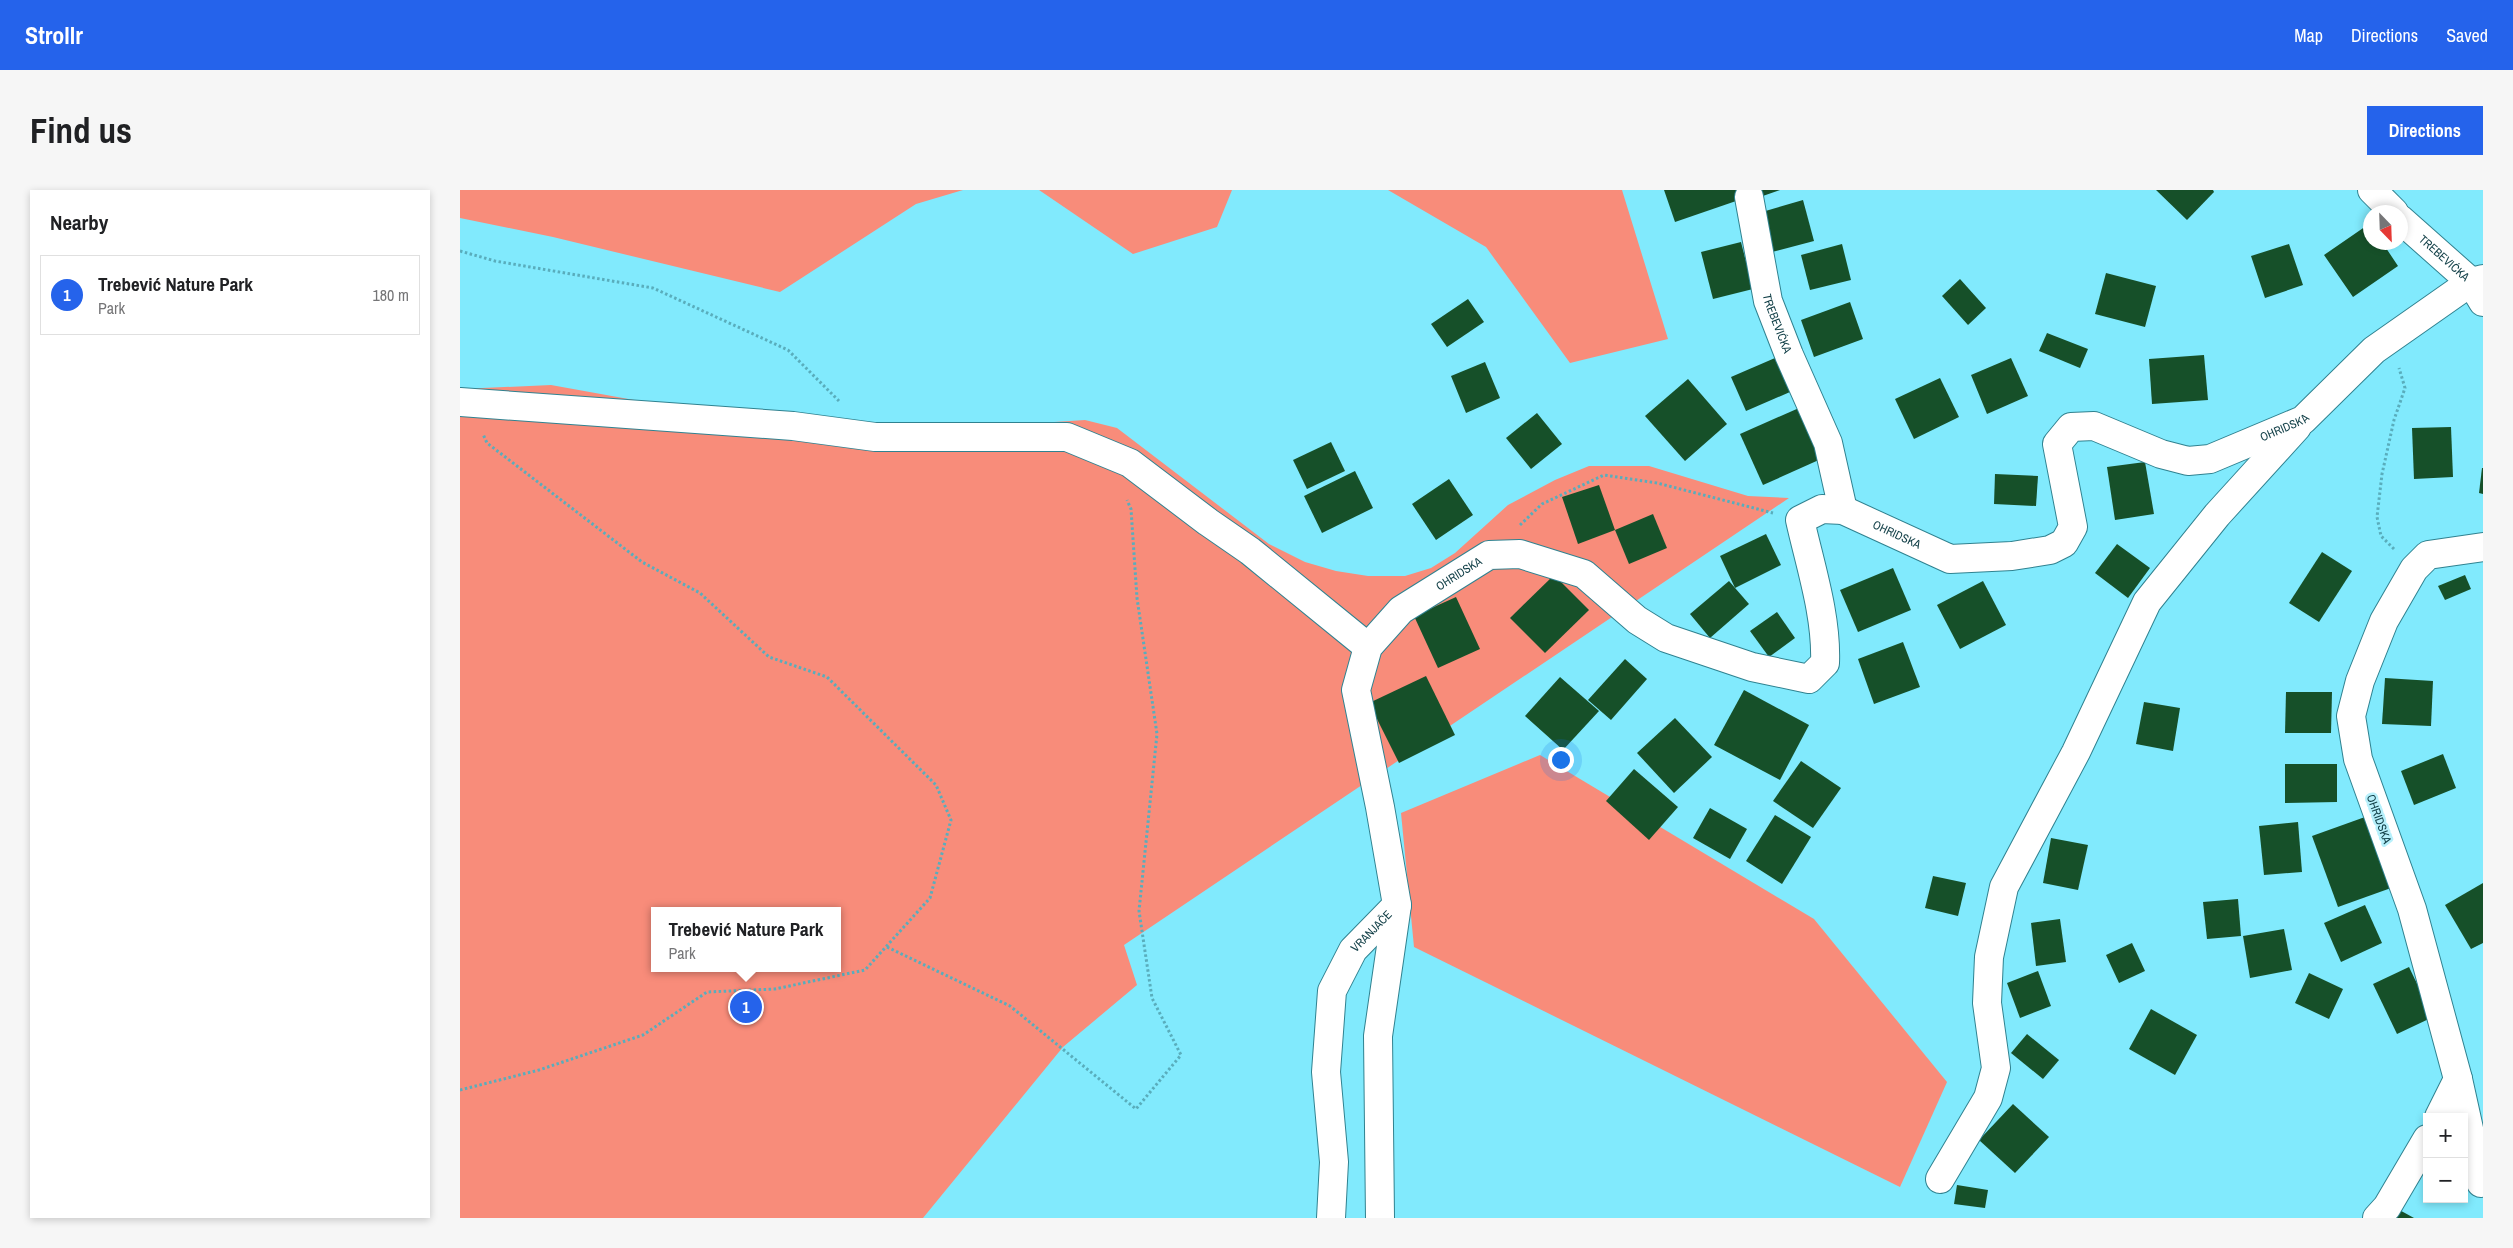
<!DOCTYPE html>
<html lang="en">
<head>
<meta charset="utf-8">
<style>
	body { margin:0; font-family:"Archivo Narrow",sans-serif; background:#f6f6f6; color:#202124 }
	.controls { position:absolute; right:15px; bottom:15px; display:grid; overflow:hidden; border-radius:0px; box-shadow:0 2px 8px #0003 }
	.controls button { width:45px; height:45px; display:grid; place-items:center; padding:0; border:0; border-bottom:1px solid #e0e0e0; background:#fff; color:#202124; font:25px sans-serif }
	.compass { position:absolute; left:1903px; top:15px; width:45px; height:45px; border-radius:50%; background:#fff; box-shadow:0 2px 8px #0003; rotate:157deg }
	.you { position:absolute; left:1100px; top:569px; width:18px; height:18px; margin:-12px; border:4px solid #fff; border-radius:50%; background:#1a73e8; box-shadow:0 0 0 8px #1a73e833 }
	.badge { display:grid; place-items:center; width:32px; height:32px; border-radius:50%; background:#2563eb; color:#fff; font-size:16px; font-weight:700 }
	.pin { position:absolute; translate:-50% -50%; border:2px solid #fff; box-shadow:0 1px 5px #0006 }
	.popup { position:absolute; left:191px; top:717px; width:190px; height:65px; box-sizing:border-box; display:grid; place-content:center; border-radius:0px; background:#fff; filter:drop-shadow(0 1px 4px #0005); font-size:16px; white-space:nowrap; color:#757577 }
	.popup b { font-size:19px; color:#202124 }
	.popup::after { content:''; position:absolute; left:50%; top:100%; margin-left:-10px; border:10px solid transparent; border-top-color:#fff }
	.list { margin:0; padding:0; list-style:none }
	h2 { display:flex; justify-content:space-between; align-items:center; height:65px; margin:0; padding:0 20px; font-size:21px }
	h2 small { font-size:16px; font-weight:400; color:#757577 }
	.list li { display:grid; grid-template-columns:32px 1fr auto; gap:15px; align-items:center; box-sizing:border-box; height:80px; margin:0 10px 10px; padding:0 10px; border:1px solid #e0e0e0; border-radius:0px }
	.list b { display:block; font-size:19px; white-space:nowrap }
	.list p { margin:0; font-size:16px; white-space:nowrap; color:#757577 }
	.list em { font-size:16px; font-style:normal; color:#757577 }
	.map { position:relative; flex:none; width:2023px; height:1028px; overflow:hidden; border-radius:0px }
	header { display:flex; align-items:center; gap:30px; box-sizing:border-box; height:70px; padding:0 25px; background:#2563eb; color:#fff }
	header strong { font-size:24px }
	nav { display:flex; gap:28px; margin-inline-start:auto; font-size:18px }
	.intro { display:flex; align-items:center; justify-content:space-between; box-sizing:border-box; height:120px; padding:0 30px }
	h1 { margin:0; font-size:35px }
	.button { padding:12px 22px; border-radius:0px; background:#2563eb; color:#fff; font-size:18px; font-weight:700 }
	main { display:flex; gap:30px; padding:0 30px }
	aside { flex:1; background:#fff; border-radius:0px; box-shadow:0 2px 8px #0003 }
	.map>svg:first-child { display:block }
	.green { fill:#f88c7a; fill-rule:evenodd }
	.building { fill:#165029 }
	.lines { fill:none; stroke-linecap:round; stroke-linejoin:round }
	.minor-casing { stroke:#308290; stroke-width:30 }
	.path { stroke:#59adbc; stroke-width:3; stroke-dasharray:2.5 2.5; stroke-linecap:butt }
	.minor { stroke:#fff; stroke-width:28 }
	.labels { text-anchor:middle; stroke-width:5; stroke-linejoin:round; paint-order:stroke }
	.street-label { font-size:12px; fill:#103e46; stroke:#b7f0fb }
</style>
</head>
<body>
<header>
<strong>Strollr</strong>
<nav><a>Map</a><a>Directions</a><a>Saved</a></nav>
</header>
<div class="intro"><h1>Find us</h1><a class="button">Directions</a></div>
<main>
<aside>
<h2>Nearby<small></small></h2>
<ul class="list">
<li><span class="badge">1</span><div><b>Trebević Nature Park</b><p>Park</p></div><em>180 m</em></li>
</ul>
</aside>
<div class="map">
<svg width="2023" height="1028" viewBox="0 0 2023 1028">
	<rect width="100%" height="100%" fill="#81eafd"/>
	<g class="green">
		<path d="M 0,0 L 503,0 L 456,14 L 320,102 L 93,47 L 0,28 Z"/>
		<path d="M 579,0 L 772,0 L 757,37 L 673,64 Z"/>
		<path d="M 928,0 L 1162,0 L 1208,149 L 1110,173 L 1026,57 Z"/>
		<path d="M 91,195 L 185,212 L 380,234 L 519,237 L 625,230 L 657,238 L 809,354 L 845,372 L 876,381 L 908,386 L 945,386 L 971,378 L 995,363 L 1048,315 L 1095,290 L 1129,276 L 1189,276 L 1288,306 L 1329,308 L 664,755 L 677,795 L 603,857 L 463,1028 L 0,1028 L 0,199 ZM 195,721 L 377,721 L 377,778 L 195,778 Z"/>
		<path d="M 1080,565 L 1354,729 L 1487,892 L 1440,997 L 954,757 L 941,623 Z"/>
	</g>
	<g class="building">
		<path d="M 1204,0 L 1276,0 L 1279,10 L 1215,32 Z"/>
		<path d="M 1298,0 L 1320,0 L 1300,7 Z"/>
		<path d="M 1696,0 L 1753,0 L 1754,2 L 1727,30 Z"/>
		<path d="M 1343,10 L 1354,51 L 1312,62 L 1302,22 Z"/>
		<path d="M 1909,34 L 1910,52 L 1922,52 L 1938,76 L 1893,107 L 1864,65 Z"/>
		<path d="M 1281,52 L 1293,99 L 1253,109 L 1241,62 Z"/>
		<path d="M 1382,54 L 1391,90 L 1350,100 L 1341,65 Z"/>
		<path d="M 1829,54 L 1843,95 L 1805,108 L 1791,66 Z"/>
		<path d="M 1646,83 L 1696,96 L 1685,137 L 1635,124 Z"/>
		<path d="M 1500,89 L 1526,118 L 1508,135 L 1482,106 Z"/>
		<path d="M 1008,109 L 1024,132 L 987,157 L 971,134 Z"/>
		<path d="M 1390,112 L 1403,149 L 1354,167 L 1341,130 Z"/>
		<path d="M 1587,143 L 1628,159 L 1620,178 L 1579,161 Z"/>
		<path d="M 1744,165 L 1748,210 L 1692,214 L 1689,169 Z"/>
		<path d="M 1315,168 L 1330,202 L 1286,221 L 1271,187 Z"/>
		<path d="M 1551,168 L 1568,206 L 1527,224 L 1511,185 Z"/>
		<path d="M 1025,172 L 1040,208 L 1006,223 L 991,186 Z"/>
		<path d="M 1480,188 L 1499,227 L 1454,249 L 1435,209 Z"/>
		<path d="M 1228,189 L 1267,234 L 1225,271 L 1185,226 Z"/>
		<path d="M 1339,218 L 1361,269 L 1303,295 L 1280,244 Z"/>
		<path d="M 1077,223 L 1102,254 L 1071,279 L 1046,248 Z"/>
		<path d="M 1991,237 L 1993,287 L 1954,289 L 1952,238 Z"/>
		<path d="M 871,252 L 885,281 L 847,299 L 833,270 Z"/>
		<path d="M 1685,272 L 1694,324 L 1655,330 L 1647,277 Z"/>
		<path d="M 2022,278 L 2023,278 L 2023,304 L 2019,303 Z"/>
		<path d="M 895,281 L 913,318 L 862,343 L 844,306 Z"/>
		<path d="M 1535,284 L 1578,286 L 1576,316 L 1534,314 Z"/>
		<path d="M 989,289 L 1013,325 L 976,350 L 952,314 Z"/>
		<path d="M 1139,295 L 1155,340 L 1118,354 L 1102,307 Z"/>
		<path d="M 1193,324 L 1207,358 L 1169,374 L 1155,340 Z"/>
		<path d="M 1306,344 L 1321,375 L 1275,398 L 1260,366 Z"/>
		<path d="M 1657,354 L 1690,378 L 1668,408 L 1635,383 Z"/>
		<path d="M 1862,362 L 1892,381 L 1859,432 L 1829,413 Z"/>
		<path d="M 1433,378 L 1451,420 L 1398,442 L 1380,400 Z"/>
		<path d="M 1094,385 L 1129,420 L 1085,463 L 1050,428 Z"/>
		<path d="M 2005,385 L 2011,399 L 1985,410 L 1978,396 Z"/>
		<path d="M 1269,391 L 1289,414 L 1250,448 L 1230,424 Z"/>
		<path d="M 1523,391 L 1546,435 L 1500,459 L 1477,415 Z"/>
		<path d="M 996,407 L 1020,459 L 978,478 L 954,426 Z"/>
		<path d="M 1317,422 L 1335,448 L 1309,467 L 1290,441 Z"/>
		<path d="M 1443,452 L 1460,497 L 1414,514 L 1398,469 Z"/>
		<path d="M 1165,469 L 1187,489 L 1151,530 L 1128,510 Z"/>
		<path d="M 966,486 L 995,545 L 939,573 L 909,513 Z"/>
		<path d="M 1100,487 L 1139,521 L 1103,560 L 1065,526 Z"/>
		<path d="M 1925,488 L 1973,491 L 1971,536 L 1922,534 Z"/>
		<path d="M 1284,500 L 1349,535 L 1320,590 L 1254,555 Z"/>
		<path d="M 1826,502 L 1872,502 L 1871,543 L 1825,543 Z"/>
		<path d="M 1684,512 L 1720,518 L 1713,561 L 1676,554 Z"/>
		<path d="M 1215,528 L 1252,567 L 1214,603 L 1177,563 Z"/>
		<path d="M 1983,564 L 1996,598 L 1954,615 L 1941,581 Z"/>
		<path d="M 1341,571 L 1381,598 L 1353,638 L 1313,611 Z"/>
		<path d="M 1825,574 L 1877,574 L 1877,612 L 1825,613 Z"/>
		<path d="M 1174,579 L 1218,617 L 1189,650 L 1146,611 Z"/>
		<path d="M 1250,618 L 1287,639 L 1270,669 L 1233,648 Z"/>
		<path d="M 1315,625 L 1351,647 L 1322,694 L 1286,671 Z"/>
		<path d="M 1905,627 L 1931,698 L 1878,717 L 1852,646 Z"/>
		<path d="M 1838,632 L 1842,682 L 1804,685 L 1799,636 Z"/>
		<path d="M 1591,648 L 1628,655 L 1618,700 L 1583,693 Z"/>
		<path d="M 1473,686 L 1506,693 L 1498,726 L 1465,718 Z"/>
		<path d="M 2023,693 L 2023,753 L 2011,759 L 1985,715 Z"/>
		<path d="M 1778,709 L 1781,746 L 1747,749 L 1743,712 Z"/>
		<path d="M 1905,715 L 1922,753 L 1881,772 L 1864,733 Z"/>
		<path d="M 1600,729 L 1606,772 L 1576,776 L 1571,733 Z"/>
		<path d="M 1824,739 L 1832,780 L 1790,788 L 1783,746 Z"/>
		<path d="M 1672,753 L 1685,781 L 1659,793 L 1646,765 Z"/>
		<path d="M 1949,777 L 1973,827 L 1937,844 L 1913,794 Z"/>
		<path d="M 1578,781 L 1591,816 L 1560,828 L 1547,793 Z"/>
		<path d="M 1849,783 L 1883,799 L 1869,829 L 1835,813 Z"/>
		<path d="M 1691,819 L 1737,845 L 1715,885 L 1669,859 Z"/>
		<path d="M 1567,844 L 1599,870 L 1583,889 L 1551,863 Z"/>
		<path d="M 1553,914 L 1589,947 L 1555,983 L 1519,950 Z"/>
		<path d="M 1497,995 L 1528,1000 L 1525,1018 L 1494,1014 Z"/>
		<path d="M 1934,1017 L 1954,1028 L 1928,1028 Z"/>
	</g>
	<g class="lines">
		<defs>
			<g id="minor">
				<path d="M 1912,0 L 1934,22"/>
				<path id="s1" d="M 1289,7 L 1308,111 L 1329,165 L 1368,253 L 1383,320"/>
				<path id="s2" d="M 1940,29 L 2011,92 L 2023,112"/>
				<path d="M 0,212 L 333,236 L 415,247 L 607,247 L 670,273 L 748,332 L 790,361 L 908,457"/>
				<path d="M 1998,889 L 2021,993"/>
				<path d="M 1979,927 L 1998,889 L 1952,719 L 1898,569 L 1891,526 L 1900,491 L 1924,431 L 1954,379 L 1968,365 L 2023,357"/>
				<path d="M 1480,989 L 1528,908 L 1536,878 L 1527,813 L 1529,767 L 1544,697 L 1616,562 L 1687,412 L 1757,325 L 1837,237"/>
				<path id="s3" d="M 871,1028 L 874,972 L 866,882 L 872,801 L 893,760 L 937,715 L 920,617 L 896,500 L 908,457 L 941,420 L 1029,365 L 1060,364 L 1124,384 L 1177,430 L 1206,448 L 1292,477 L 1349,489 L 1365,473 C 1367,426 1350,375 1340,330 L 1362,319 L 1383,320 L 1490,369 L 1552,366 L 1590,360 L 1604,353 L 1613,337 L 1597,254 L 1611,237 L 1634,236 L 1701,264 L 1728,271 L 1750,269 L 1843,230 L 1914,160 L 2011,92 L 2023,89"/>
				<path d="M 920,1028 L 918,846 L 937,715"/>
				<path d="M 1917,1028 L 1927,1017 L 1967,949"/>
			</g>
		</defs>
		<use href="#minor" class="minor-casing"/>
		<g class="path">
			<path d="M 0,61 L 35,71 L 193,98 L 328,160 L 379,211"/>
			<path d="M 1060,335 L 1082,314 L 1144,285 L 1197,293 L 1313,323"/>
			<path d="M 1934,359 L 1921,346 L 1917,327 L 1922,284 L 1934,230 L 1945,198 L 1939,178"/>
			<path d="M 427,757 L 550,816 L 676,919 L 721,865 L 692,808 L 679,721 L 697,544 L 677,408 L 671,319 L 667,310"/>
			<path d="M 0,900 L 79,880 L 183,845 L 247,802 L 315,799 L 405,780 L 470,708 L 491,630 L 476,595 L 367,487 L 309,467 L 240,403 L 182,372 L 27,253 L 23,244"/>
		</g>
		<use href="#minor" class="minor"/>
	</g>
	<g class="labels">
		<g class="street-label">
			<text dy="4" stroke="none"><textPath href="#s2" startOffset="59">TREBEVIĆKA</textPath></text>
			<text dy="4" stroke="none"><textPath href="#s1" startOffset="130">TREBEVIĆKA</textPath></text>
			<text dy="4" stroke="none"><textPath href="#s3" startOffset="1904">OHRIDSKA</textPath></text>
			<text dy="4" stroke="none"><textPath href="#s3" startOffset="1378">OHRIDSKA</textPath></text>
			<text dy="4" stroke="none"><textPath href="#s3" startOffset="718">OHRIDSKA</textPath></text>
			<text transform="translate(1919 629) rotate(70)" y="4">OHRIDSKA</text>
			<text dy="4" stroke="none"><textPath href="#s3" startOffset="300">VRANJAČE</textPath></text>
		</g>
	</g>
</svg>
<div class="controls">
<button>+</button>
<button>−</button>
</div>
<svg class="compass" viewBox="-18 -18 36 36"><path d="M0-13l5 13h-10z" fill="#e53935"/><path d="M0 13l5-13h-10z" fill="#757577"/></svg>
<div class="you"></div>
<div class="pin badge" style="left:286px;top:817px">1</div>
<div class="popup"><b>Trebević Nature Park</b>Park</div>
</div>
</main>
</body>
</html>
